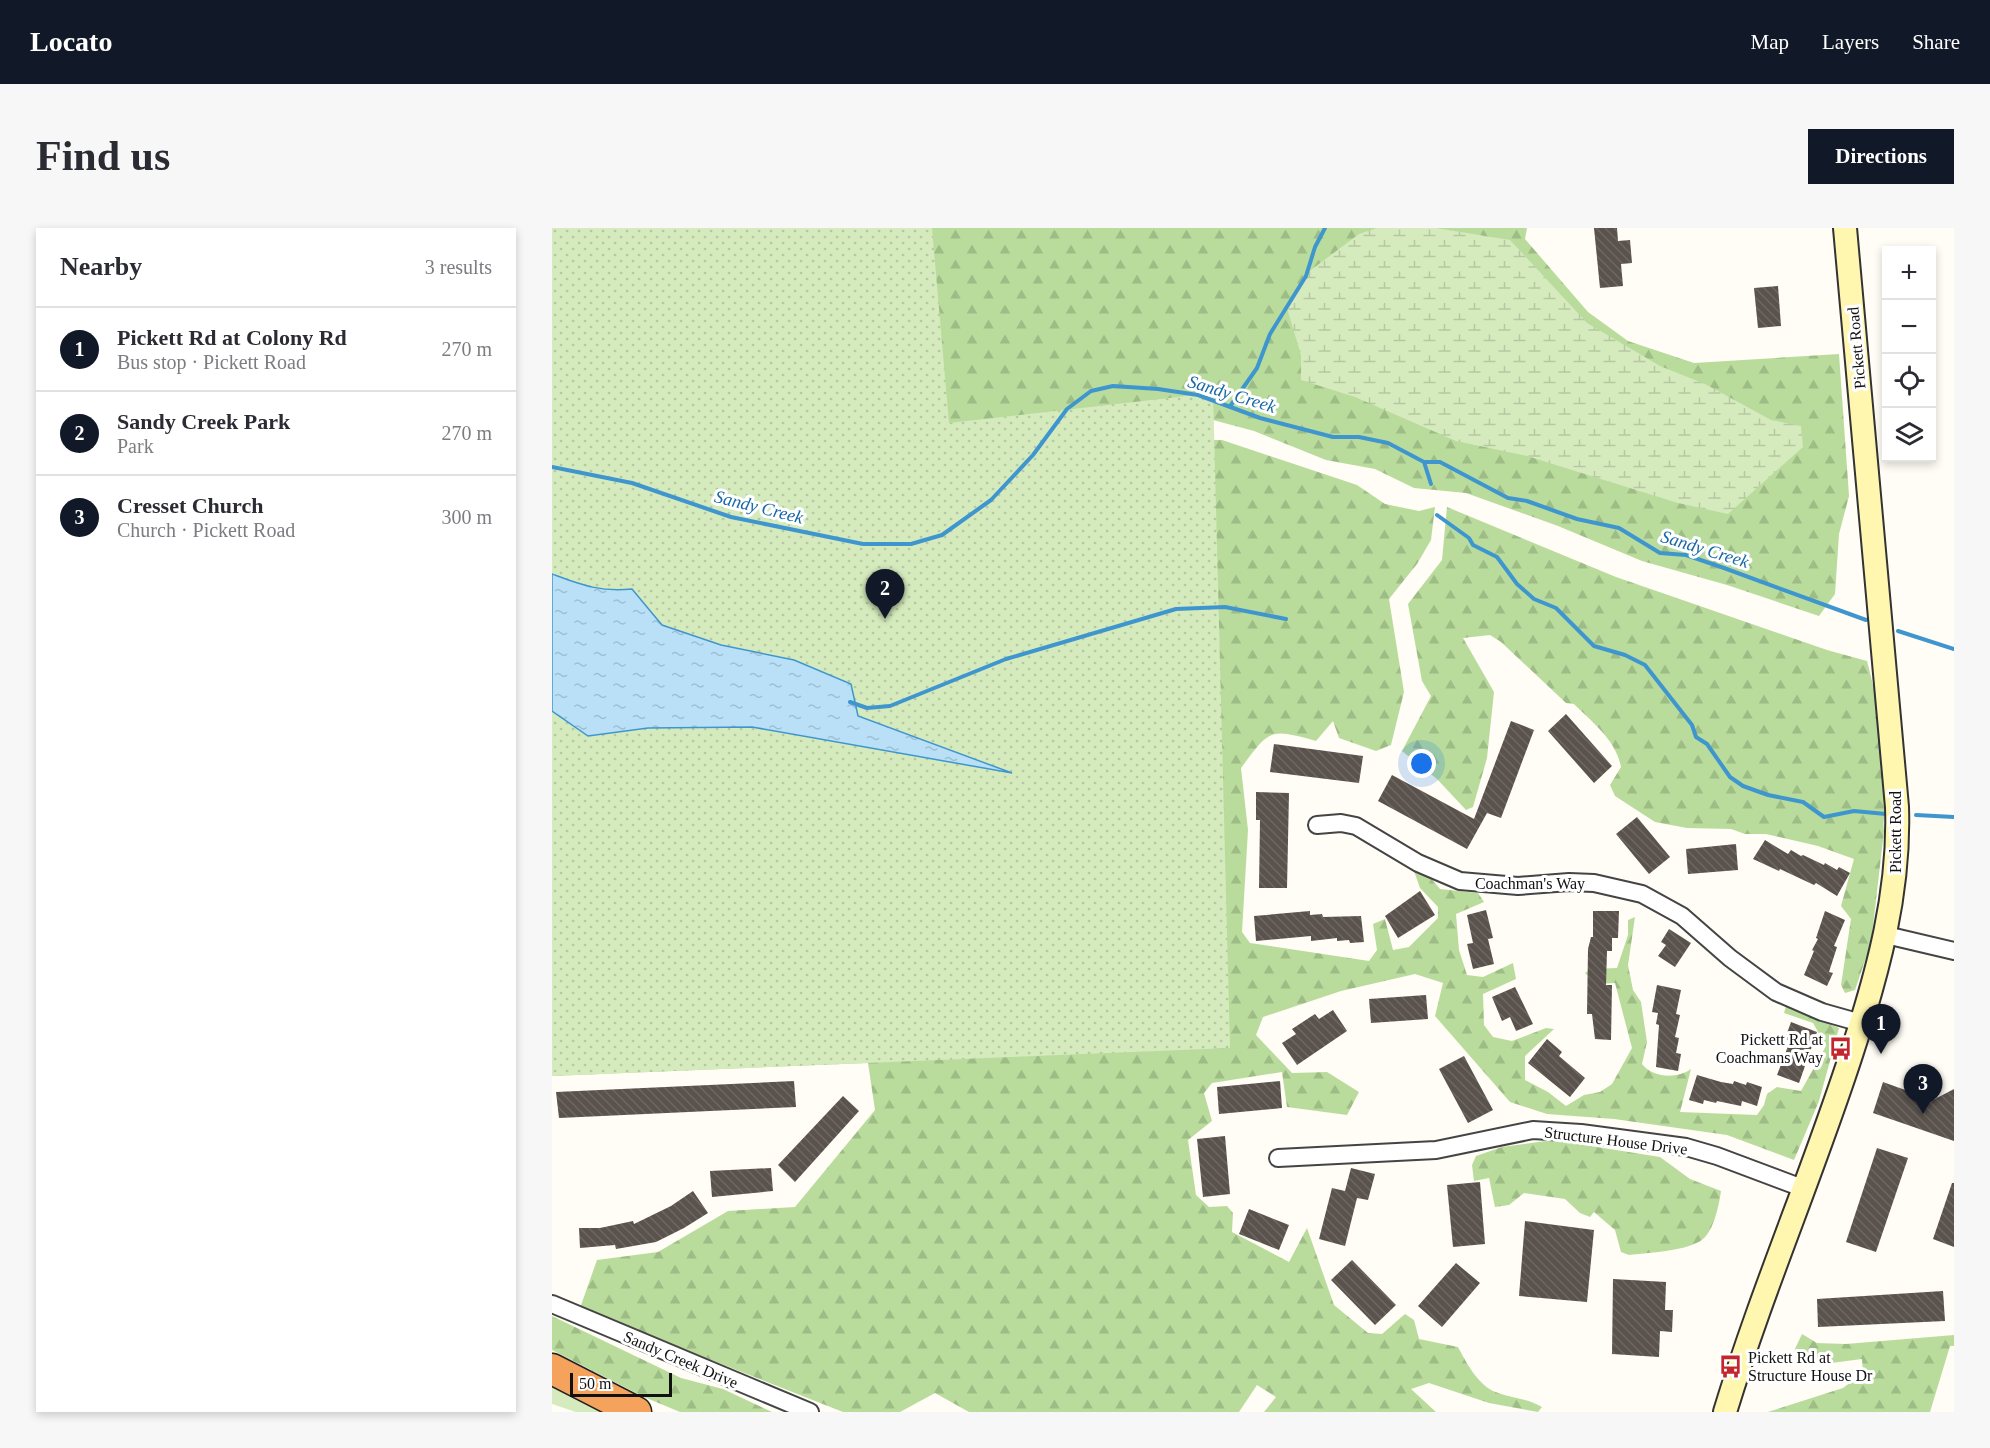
<!DOCTYPE html>
<html lang="en">
<head>
<meta charset="utf-8">
<style>
	body { margin:0; font-family:"Times New Roman",serif; background:#f7f7f7; color:#2b2b33 }
	.controls { position:absolute; right:18px; top:18px; display:grid; overflow:hidden; border-radius:0px; box-shadow:0 3px 9px #0003 }
	.controls button { width:54px; height:54px; display:grid; place-items:center; padding:0; border:0; border-bottom:2px solid #e1e1e2; background:#fff; color:#2b2b33; font:30px sans-serif }
	.scale { position:absolute; left:18px; bottom:15px; width:102px; box-sizing:border-box; padding-left:6px; border:3px solid #111; border-top:0; font-size:16px; line-height:21px; white-space:nowrap; color:#111; -webkit-text-stroke:4px #fff; paint-order:stroke }
	.you { position:absolute; left:870px; top:536px; width:21px; height:21px; margin:-15px; border:4px solid #fff; border-radius:50%; background:#1a73e8; box-shadow:0 0 0 9px #1a73e833 }
	.badge { display:grid; place-items:center; width:39px; height:39px; border-radius:50%; background:#111827; color:#fff; font-size:20px; font-weight:700 }
	.pin { position:absolute; translate:-50% -50px; filter:drop-shadow(0 2px 3px #0008) }
	.pin::after { content:''; position:absolute; top:32px; width:21px; height:18px; background:inherit; clip-path:polygon(0 0,100% 0,50% 100%) }
	.list { margin:0; padding:0; list-style:none }
	h2 { display:flex; justify-content:space-between; align-items:center; height:78px; margin:0; padding:0 24px; font-size:26px }
	h2 small { font-size:20px; font-weight:400; color:#7c7c81 }
	.list li { display:grid; grid-template-columns:39px 1fr auto; gap:18px; align-items:center; box-sizing:border-box; height:84px; padding:0 24px; border-top:2px solid #e1e1e2 }
	.list b { display:block; font-size:22px; white-space:nowrap }
	.list p { margin:0; font-size:20px; white-space:nowrap; color:#7c7c81 }
	.list em { font-size:20px; font-style:normal; color:#7c7c81 }
	.icon { flex:none; width:33px; height:33px; fill:none; stroke:currentColor; stroke-width:2; stroke-linecap:round; stroke-linejoin:round }
	.map { position:relative; flex:none; width:1402px; height:1184px; overflow:hidden; border-radius:0px }
	header { display:flex; align-items:center; gap:36px; box-sizing:border-box; height:84px; padding:0 30px; background:#111827; color:#fff }
	header strong { font-size:28px }
	nav { display:flex; gap:33px; margin-inline-start:auto; font-size:21px }
	.intro { display:flex; align-items:center; justify-content:space-between; box-sizing:border-box; height:144px; padding:0 36px }
	h1 { margin:0; font-size:42px }
	.button { padding:15px 27px; border-radius:0px; background:#111827; color:#fff; font-size:21px; font-weight:700 }
	main { display:flex; gap:36px; padding:0 36px }
	aside { flex:1; background:#fff; border-radius:0px; box-shadow:0 3px 9px #0003 }
	.map>svg:first-child { display:block }
	.grass { fill:#d5ebbd }
	.forest { fill:url(#forest-firs) }
	.wetland { fill:url(#wetland-marsh) }
	.park { fill:url(#park-dots) }
	.water { fill:url(#water-ripples); stroke:#3f96cf; stroke-width:1.5 }
	.lines { fill:none; stroke-linecap:round; stroke-linejoin:round }
	.stream { stroke:#3f96cf; stroke-width:4 }
	.building { fill:url(#building-back-hatch) }
	.street-casing { stroke:#444; stroke-width:20 }
	.secondary-casing { stroke:#333; stroke-width:26 }
	.highway-casing { stroke:#222; stroke-width:33 }
	.street { stroke:#fff; stroke-width:16 }
	.secondary { stroke:#fff6b0; stroke-width:22 }
	.highway { stroke:#f5a25d; stroke-width:30 }
	.labels { text-anchor:middle; stroke-width:6; stroke-linejoin:round; paint-order:stroke }
	.street-label { font-size:16px; fill:#111; stroke:#fff }
	.poi-label { font-size:16px; fill:#111; stroke:#fff; text-anchor:end }
	.water-label { font-size:18px; font-style:italic; fill:#1768a6; stroke:#fff }
</style>
</head>
<body>
<header>
<strong>Locato</strong>
<nav><a>Map</a><a>Layers</a><a>Share</a></nav>
</header>
<div class="intro"><h1>Find us</h1><a class="button">Directions</a></div>
<main>
<aside>
<h2>Nearby<small>3 results</small></h2>
<ul class="list">
<li><span class="badge">1</span><div><b>Pickett Rd at Colony Rd</b><p>Bus stop · Pickett Road</p></div><em>270 m</em></li>
<li><span class="badge">2</span><div><b>Sandy Creek Park</b><p>Park</p></div><em>270 m</em></li>
<li><span class="badge">3</span><div><b>Cresset Church</b><p>Church · Pickett Road</p></div><em>300 m</em></li>
</ul>
</aside>
<div class="map">
<svg width="1402" height="1184" viewBox="0 0 1402 1184">
	<defs>
		<pattern id="forest-firs" width="22" height="20" patternUnits="userSpaceOnUse" patternTransform="scale(1.5)"><rect width="22" height="20" fill="#b9dc9c"/><path d="M5 1l3.5 6h-7zM16 11l3.5 6h-7z" fill="#9ebc85"/></pattern>
		<pattern id="wetland-marsh" width="20" height="14" patternUnits="userSpaceOnUse" patternTransform="scale(1.5)"><rect width="20" height="14" fill="#d5ebbd"/><path d="M1 5h8M5 5V1M11 12h8M15 12V8" fill="none" stroke="#b6c8a1"/></pattern>
		<pattern id="park-dots" width="8" height="8" patternUnits="userSpaceOnUse" patternTransform="scale(1.5)"><rect width="8" height="8" fill="#d5ebbd"/><path d="M2 2h.1M6 6h.1" fill="none" stroke="#b6c8a1" stroke-width="1.8" stroke-linecap="round"/></pattern>
		<pattern id="water-ripples" width="26" height="14" patternUnits="userSpaceOnUse" patternTransform="scale(1.5)"><rect width="26" height="14" fill="#b9e0f7"/><path d="M2 4q2-2 4 0t4 0M15 11q2-2 4 0t4 0" fill="none" stroke="#9ebfd3"/></pattern>
		<pattern id="building-back-hatch" width="6" height="6" patternUnits="userSpaceOnUse" patternTransform="scale(1.5)"><rect width="6" height="6" fill="#5a524d"/><path d="M-1 5l2 2M0 0l6 6M5-1l2 2" fill="none" stroke="#6d6662"/></pattern>
	</defs>
	<rect width="100%" height="100%" fill="#fffdf5"/>
	<path class="grass" d="M 0,1154 L 61,1184 L 24,1184 L 0,1176 Z"/>
	<g class="forest">
		<path d="M 0,0 L 975,0 L 973,11 L 1036,84 L 1076,113 L 1142,135 L 1287,126 L 1297,268 L 1287,306 L 1283,366 L 1267,388 L 1175,357 L 1090,333 L 1006,298 L 914,265 L 862,260 L 823,241 L 774,232 L 702,203 L 661,192 L 662,212 L 670,212 L 805,257 L 833,276 L 867,283 L 883,279 L 879,312 L 865,336 L 837,371 L 852,464 L 839,517 L 824,523 L 787,510 L 781,493 L 764,513 C 717,500 718,501 689,540 L 696,602 L 690,704 L 698,715 L 817,733 L 825,722 L 821,696 L 833,691 L 841,722 L 857,719 L 886,690 L 886,679 L 868,660 L 862,643 L 876,647 L 888,661 L 926,665 L 932,674 L 904,686 L 907,722 L 915,747 L 931,749 L 961,735 L 964,751 L 931,766 L 932,797 L 941,809 L 960,813 L 994,800 L 1002,801 L 973,828 L 973,852 L 996,864 L 1014,878 L 1032,867 L 1048,864 L 1060,856 L 1080,820 L 1063,755 L 1044,756 L 1033,745 L 1039,741 L 1065,740 L 1076,707 L 1076,692 L 1083,689 L 1076,737 L 1081,762 L 1089,774 L 1095,814 L 1090,836 C 1101,850 1125,851 1139,841 L 1128,884 L 1205,887 L 1212,877 L 1215,866 L 1225,859 L 1249,863 L 1274,818 L 1261,795 L 1232,785 L 1234,778 L 1287,800 L 1267,873 L 1242,932 L 1175,907 L 1062,891 L 995,886 L 958,874 L 883,788 L 891,755 L 863,746 L 789,763 L 711,789 L 704,807 L 740,845 L 775,844 L 807,864 L 795,887 L 735,879 L 730,844 L 660,855 L 652,865 L 660,893 L 636,912 L 644,967 L 657,979 L 675,978 L 681,985 L 680,1004 L 737,1034 L 755,1000 L 782,1077 L 816,1105 L 830,1106 L 853,1086 L 862,1092 L 867,1111 L 906,1119 C 914,1134 925,1155 941,1163 C 957,1170 975,1170 990,1179 L 986,1184 L 937,1175 L 877,1155 L 859,1161 L 884,1184 L 712,1184 L 724,1169 L 705,1157 L 687,1184 L 417,1184 L 383,1165 L 348,1184 L 291,1184 L 28,1080 L 45,1032 L 106,1024 L 176,983 L 243,979 L 323,882 L 316,835 L 0,848 Z"/>
		<path d="M 895,279 L 1064,349 L 1275,422 L 1315,433 C 1327,478 1335,525 1335,571 C 1335,583 1330,591 1332,603 L 1319,715 L 1303,762 L 1293,765 L 1289,757 L 1299,691 L 1289,678 L 1302,631 L 1266,618 L 1214,606 L 1193,606 L 1179,601 L 1135,600 L 1103,594 L 1063,568 L 1058,557 L 1069,539 C 1064,512 1040,494 1022,476 L 1014,475 L 949,414 L 938,407 L 911,410 L 942,464 L 935,530 L 921,579 L 914,582 L 885,551 L 850,523 L 879,468 L 870,453 L 856,376 L 890,332 Z"/>
		<path d="M 1001,912 L 1108,929 L 1138,951 L 1169,963 C 1167,977 1162,1002 1151,1011 C 1137,1023 1095,1025 1077,1027 L 1069,1024 L 1063,1002 L 1042,984 L 1038,989 L 1028,985 L 1013,971 L 972,965 L 957,977 L 943,979 L 937,950 L 922,953 L 920,937 L 924,928 L 950,919 Z"/>
		<path d="M 0,1088 L 129,1150 L 171,1161 L 220,1184 L 128,1184 L 92,1169 L 0,1122 Z"/>
		<path d="M 1250,1106 L 1265,1115 L 1294,1116 L 1402,1107 L 1402,1118 L 1398,1118 L 1378,1184 L 1216,1184 L 1291,1160 L 1311,1145 L 1310,1131 L 1279,1135 L 1245,1134 L 1242,1123 Z"/>
	</g>
	<path class="wetland" d="M 825,0 L 884,0 L 958,12 L 1035,95 L 1108,138 L 1153,156 L 1219,192 L 1249,198 L 1251,219 L 1176,286 L 1126,275 L 975,228 L 904,213 L 803,169 L 749,152 L 749,127 L 735,80 L 755,45 L 807,6 Z"/>
	<path class="park" d="M 0,0 L 380,0 L 397,195 L 661,165 L 678,820 L 0,848 Z"/>
	<path class="water" d="M 0,346 C 30,357 47,364 80,361 L 110,397 L 169,417 L 242,432 L 299,456 L 306,488 L 460,545 L 200,499 L 96,500 L 36,508 L 0,483 Z"/>
	<g class="lines">
		<g class="stream">
			<path d="M 679,177 L 705,140 L 718,106 L 754,48 L 763,19 L 773,0"/>
			<path d="M 872,234 L 879,256"/>
			<path d="M 0,239 L 80,255 L 179,289 L 311,316 L 359,316 L 390,307 L 439,272 L 481,227 L 515,181 L 539,163 L 561,158 L 606,161 L 646,167 L 708,190 L 781,209 L 807,209 L 836,215 L 872,234 L 888,234 L 956,270 L 975,273 L 1025,291 L 1067,300 L 1108,325 L 1134,327 L 1172,340 L 1314,392"/>
			<path d="M 885,287 L 917,310 L 921,317 L 945,329 L 965,356 L 982,371 L 1004,380 L 1042,418 L 1073,427 L 1093,437 L 1140,497 L 1144,509 L 1155,516 L 1178,549 L 1191,558 L 1216,567 L 1251,574 L 1272,589 L 1302,583 L 1334,586"/>
			<path d="M 1346,403 L 1402,421"/>
			<path d="M 298,474 L 315,480 L 338,478 L 454,431 L 624,381 L 673,379 L 734,391"/>
			<path d="M 1364,587 L 1402,589"/>
		</g>
	</g>
	<g class="building">
		<path d="M 1042,0 L 1065,0 L 1066,13 L 1078,12 L 1080,35 L 1069,36 L 1071,58 L 1048,60 Z"/>
		<path d="M 1226,58 L 1229,98 L 1206,100 L 1202,60 Z"/>
		<path d="M 1014,486 L 1060,538 L 1042,555 L 996,503 Z"/>
		<path d="M 959,493 L 982,502 L 949,590 L 935,585 L 915,621 L 826,573 L 840,547 L 922,591 Z"/>
		<path d="M 722,516 L 811,528 L 807,555 L 718,544 Z"/>
		<path d="M 704,564 L 737,565 L 735,660 L 707,660 L 708,592 L 704,592 Z"/>
		<path d="M 1085,589 L 1118,629 L 1097,646 L 1064,606 Z"/>
		<path d="M 1213,612 L 1236,626 L 1239,622 L 1249,628 L 1251,627 L 1272,637 L 1273,635 L 1285,642 L 1287,639 L 1298,645 L 1285,668 L 1264,655 L 1262,657 L 1228,641 L 1227,643 L 1201,631 Z"/>
		<path d="M 1184,616 L 1186,642 L 1136,646 L 1134,621 Z"/>
		<path d="M 868,663 L 883,687 L 846,710 L 833,688 Z"/>
		<path d="M 934,682 L 941,710 L 936,711 L 942,736 L 921,741 L 915,716 L 921,715 L 915,687 Z"/>
		<path d="M 758,683 L 758,687 L 770,686 L 771,689 L 809,688 L 812,714 L 798,715 L 797,712 L 785,713 L 785,710 L 759,713 L 759,708 L 704,713 L 702,688 Z"/>
		<path d="M 1041,683 L 1067,683 L 1066,710 L 1060,710 L 1060,723 L 1055,723 L 1054,757 L 1060,757 L 1059,812 L 1043,811 L 1040,786 L 1035,786 L 1036,721 L 1039,709 L 1041,709 Z"/>
		<path d="M 1273,683 L 1293,692 L 1282,718 L 1285,719 L 1277,744 L 1281,745 L 1275,758 L 1252,747 L 1262,723 L 1260,722 L 1266,711 L 1264,710 Z"/>
		<path d="M 1117,701 L 1139,715 L 1123,739 L 1106,728 L 1114,717 L 1109,714 Z"/>
		<path d="M 1105,757 L 1129,762 L 1124,786 L 1128,787 L 1123,809 L 1127,810 L 1124,825 L 1129,826 L 1126,843 L 1104,839 L 1107,797 L 1104,796 L 1106,785 L 1100,784 Z"/>
		<path d="M 963,759 L 981,796 L 964,803 L 958,789 L 950,793 L 940,769 Z"/>
		<path d="M 874,767 L 876,791 L 819,795 L 817,771 Z"/>
		<path d="M 781,782 L 795,803 L 745,837 L 730,815 L 744,806 L 740,801 L 763,786 L 767,791 Z"/>
		<path d="M 1239,794 L 1265,804 L 1247,855 L 1225,847 L 1238,813 L 1233,811 Z"/>
		<path d="M 995,811 L 1010,824 L 1007,828 L 1033,850 L 1018,869 L 976,835 Z"/>
		<path d="M 912,828 L 941,882 L 916,895 L 887,841 Z"/>
		<path d="M 1145,847 L 1169,854 L 1181,856 L 1182,853 L 1194,857 L 1195,854 L 1210,859 L 1205,878 L 1190,873 L 1189,878 L 1165,873 L 1164,875 L 1152,872 L 1151,876 L 1137,872 Z"/>
		<path d="M 242,853 L 244,879 L 7,890 L 4,864 Z"/>
		<path d="M 728,853 L 730,880 L 667,886 L 665,859 Z"/>
		<path d="M 1331,854 L 1381,872 L 1402,861 L 1402,913 L 1321,885 Z"/>
		<path d="M 291,868 L 307,883 L 243,954 L 226,937 Z"/>
		<path d="M 673,908 L 678,966 L 651,969 L 645,911 Z"/>
		<path d="M 1325,920 L 1356,930 L 1324,1024 L 1294,1014 Z"/>
		<path d="M 219,940 L 221,963 L 160,969 L 158,943 Z"/>
		<path d="M 799,940 L 823,946 L 816,972 L 805,970 L 793,1018 L 767,1011 L 780,960 L 793,963 Z"/>
		<path d="M 928,954 L 933,1016 L 901,1019 L 895,957 Z"/>
		<path d="M 1400,955 L 1402,955 L 1402,1019 L 1381,1011 Z"/>
		<path d="M 141,963 L 156,985 L 132,1000 L 104,1014 L 64,1021 L 63,1017 L 28,1020 L 27,1000 L 48,1000 L 81,993 L 82,996 L 119,978 Z"/>
		<path d="M 697,981 L 737,997 L 727,1022 L 687,1006 Z"/>
		<path d="M 973,993 L 1042,1002 L 1035,1074 L 967,1068 Z"/>
		<path d="M 800,1032 L 844,1077 L 823,1097 L 779,1052 Z"/>
		<path d="M 904,1035 L 928,1055 L 890,1099 L 866,1078 Z"/>
		<path d="M 1061,1051 L 1114,1054 L 1113,1082 L 1121,1082 L 1120,1104 L 1108,1103 L 1107,1129 L 1060,1126 Z"/>
		<path d="M 1391,1063 L 1393,1093 L 1266,1099 L 1265,1071 Z"/>
	</g>
	<g class="lines">
		<defs>
			<g id="street">
				<path d="M 765,597 L 789,595 L 804,598 L 866,635 L 908,653 L 966,658 L 1017,654 L 1042,655 L 1090,666 L 1130,688 L 1178,730 L 1224,764 L 1270,784 L 1309,795"/>
				<path d="M 1334,707 L 1402,723"/>
				<path d="M 726,930 L 884,922 L 981,902 L 1029,905 L 1134,919 L 1165,928 L 1253,961"/>
				<path d="M 0,1076 L 258,1184"/>
			</g>
			<path id="secondary" d="M 1173,1184 C 1210,1062 1261,945 1300,824 C 1326,744 1348,664 1345,579 L 1293,0"/>
			<path id="highway" d="M 0,1141 L 84,1184"/>
		</defs>
		<use href="#street" class="street-casing"/>
		<use href="#secondary" class="secondary-casing"/>
		<use href="#highway" class="highway-casing"/>
		<use href="#street" class="street"/>
		<use href="#secondary" class="secondary"/>
		<use href="#highway" class="highway"/>
	</g>
	<defs>
		<symbol id="bus-bare" viewBox="-9 -9 18 18"><path d="M-5-6H5V4H4V6H2V4H-2V6H-4V4H-5ZM-3.5-4V0h7V-4ZM-3.5 1.2v1.5H-2V1.2ZM2 1.2v1.5H3.5V1.2Z" fill="#c4262e" stroke="#fff" stroke-width="2.5" paint-order="stroke"/></symbol>
	</defs>
	<g fill-rule="evenodd">
		<use href="#bus-bare" x="1272" y="804" width="33" height="33"/>
		<use href="#bus-bare" x="1162" y="1122" width="33" height="33"/>
	</g>
	<g class="labels">
		<g class="street-label">
			<text transform="translate(1304 120) rotate(-95)" y="6">Pickett Road</text>
			<text transform="translate(1343 604) rotate(-90)" y="6">Pickett Road</text>
			<text x="978" y="661">Coachman's Way</text>
			<text transform="translate(1064 912) rotate(7)" y="6">Structure House Drive</text>
			<text transform="translate(129 1131) rotate(23)" y="6">Sandy Creek Drive</text>
		</g>
		<g class="poi-label">
			<text x="1271" y="817">Pickett Rd at<tspan x="1271" dy="18">Coachmans Way</tspan></text>
			<text x="1196" y="1135" text-anchor="start">Pickett Rd at<tspan x="1196" dy="18">Structure House Dr</tspan></text>
		</g>
		<g class="water-label">
			<text transform="translate(680 166) rotate(17)" y="6">Sandy Creek</text>
			<text transform="translate(207 279) rotate(14)" y="6">Sandy Creek</text>
			<text transform="translate(1153 321) rotate(17)" y="6">Sandy Creek</text>
		</g>
	</g>
</svg>
<div class="controls">
<button>+</button>
<button>−</button>
<button><svg class="icon" aria-label="locate" viewBox="0 0 24 24"><circle cx="12" cy="12" r="6"/><path d="M12 2v4M12 18v4M2 12h4M18 12h4"/></svg></button>
<button><svg class="icon" aria-label="layers" viewBox="0 0 24 24"><path d="M12 4l9 5-9 5-9-5zM3 14l9 5 9-5"/></svg></button>
</div>
<div class="scale">50 m</div>
<div class="you"></div>
<div class="pin badge" style="left:1329px;top:826px">1</div>
<div class="pin badge" style="left:333px;top:391px">2</div>
<div class="pin badge" style="left:1371px;top:886px">3</div>
</div>
</main>
</body>
</html>
